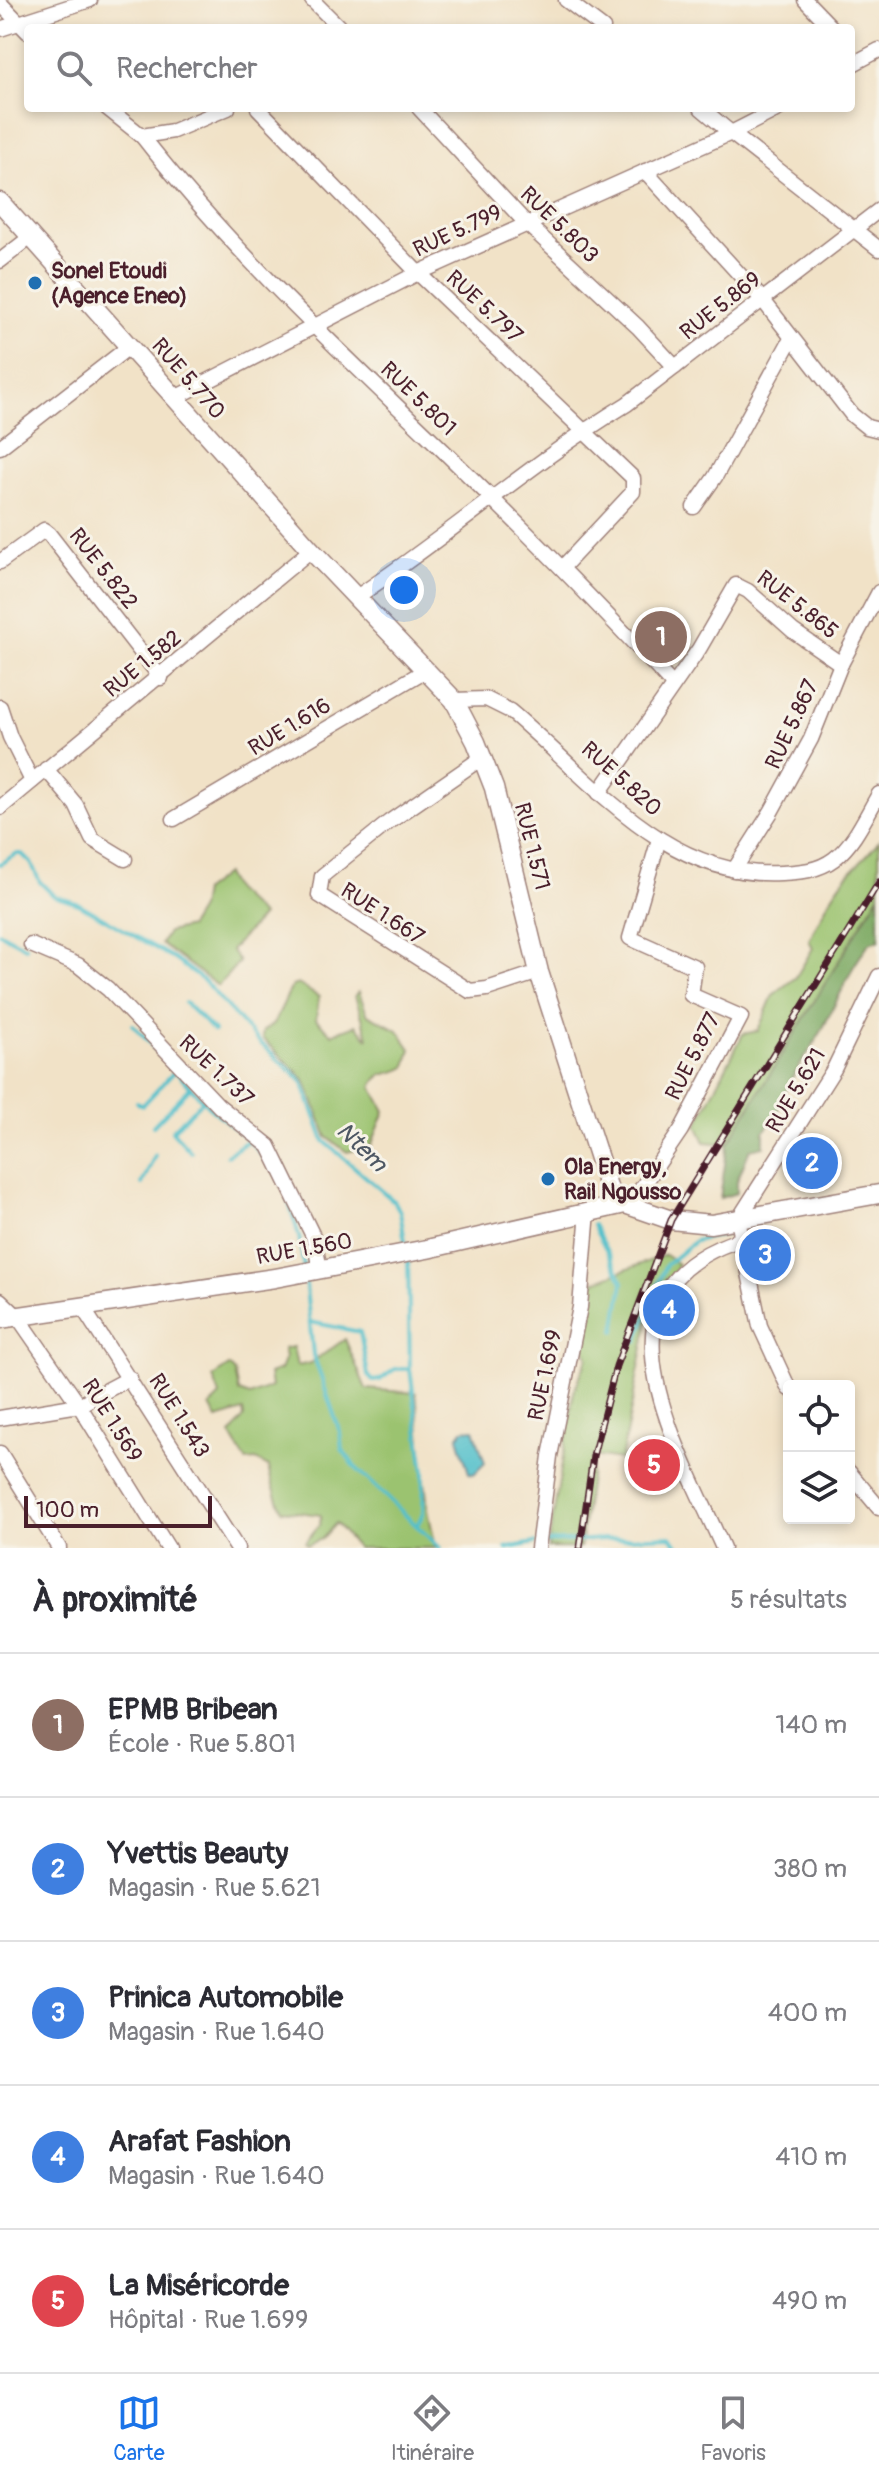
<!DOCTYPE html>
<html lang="fr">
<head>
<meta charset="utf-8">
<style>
	body { margin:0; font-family:Pangolin,sans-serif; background:#f2f2f3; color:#2b2b33 }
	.controls { position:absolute; right:24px; bottom:24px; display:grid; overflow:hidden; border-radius:8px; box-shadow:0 4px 12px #0003 }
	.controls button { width:72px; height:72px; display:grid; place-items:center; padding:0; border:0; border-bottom:2px solid #e1e1e2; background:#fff; color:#2b2b33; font:40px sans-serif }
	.scale { position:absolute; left:24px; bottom:20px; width:188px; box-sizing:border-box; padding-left:8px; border:4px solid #4a1f2b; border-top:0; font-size:22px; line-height:28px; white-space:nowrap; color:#4a1f2b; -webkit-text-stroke:6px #f7f3e8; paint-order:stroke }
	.you { position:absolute; left:404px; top:590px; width:28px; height:28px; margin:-20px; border:6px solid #fff; border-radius:50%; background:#1a73e8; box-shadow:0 0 0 12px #1a73e833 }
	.badge { display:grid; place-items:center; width:52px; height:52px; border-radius:50%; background:#1a73e8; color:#fff; font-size:26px; font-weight:700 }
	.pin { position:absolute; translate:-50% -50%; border:4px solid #fff; box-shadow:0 2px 8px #0006 }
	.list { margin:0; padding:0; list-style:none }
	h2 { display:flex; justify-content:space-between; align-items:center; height:104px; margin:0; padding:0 32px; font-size:34px }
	h2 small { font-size:26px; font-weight:400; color:#7c7c81 }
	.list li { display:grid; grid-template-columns:52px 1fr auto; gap:24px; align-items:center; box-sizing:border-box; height:144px; padding:0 32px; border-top:2px solid #e1e1e2 }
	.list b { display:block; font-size:30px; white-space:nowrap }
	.list p { margin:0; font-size:26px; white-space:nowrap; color:#7c7c81 }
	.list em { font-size:26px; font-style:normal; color:#7c7c81 }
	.icon { flex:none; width:44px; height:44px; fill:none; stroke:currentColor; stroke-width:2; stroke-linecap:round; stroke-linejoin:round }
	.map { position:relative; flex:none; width:879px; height:1548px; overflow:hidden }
	.search { position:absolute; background:#fff; box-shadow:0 4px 12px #0003; left:24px; right:24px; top:24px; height:88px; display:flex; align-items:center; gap:20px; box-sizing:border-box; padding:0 28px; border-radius:8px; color:#7c7c81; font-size:30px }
	.sheet { height:824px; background:#fff }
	nav { display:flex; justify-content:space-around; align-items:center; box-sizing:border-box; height:112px; border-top:2px solid #e1e1e2; background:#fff; font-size:22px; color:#7c7c81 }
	nav a { display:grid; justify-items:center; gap:4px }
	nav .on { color:#1a73e8 }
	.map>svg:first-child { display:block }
	.green { fill:#9bc36f; stroke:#72714d; stroke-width:2 }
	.forest { fill:#7ca962; stroke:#636446; stroke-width:2 }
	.water { fill:#53c0cb; stroke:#4e707b; stroke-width:2 }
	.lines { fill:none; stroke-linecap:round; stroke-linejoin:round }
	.stream { stroke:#53c0cb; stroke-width:4 }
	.minor-casing { stroke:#9e8079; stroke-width:17 }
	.major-casing { stroke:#9e8079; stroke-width:21 }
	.minor { stroke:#fff; stroke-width:14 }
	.major { stroke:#fff; stroke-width:18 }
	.rail-casing { stroke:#4a1f2b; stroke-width:7 }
	.rail { stroke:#f7f3e8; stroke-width:4; stroke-dasharray:12; stroke-linecap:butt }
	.poi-dot { fill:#1f6fb2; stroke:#f7f3e8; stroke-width:3 }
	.labels { text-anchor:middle; stroke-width:6; stroke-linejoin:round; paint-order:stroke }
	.street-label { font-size:22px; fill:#4a1f2b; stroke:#f7f3e8 }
	.poi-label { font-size:22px; font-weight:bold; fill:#4a1f2b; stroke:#f7f3e8; text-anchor:start }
	.water-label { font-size:24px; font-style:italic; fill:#4d5763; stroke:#f7f3e8 }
</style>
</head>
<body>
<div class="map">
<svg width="879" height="1548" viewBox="0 0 879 1548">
	<rect width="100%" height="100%" fill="#f7f3e8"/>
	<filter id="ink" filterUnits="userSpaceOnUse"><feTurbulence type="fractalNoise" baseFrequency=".0125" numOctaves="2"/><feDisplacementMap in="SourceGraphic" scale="16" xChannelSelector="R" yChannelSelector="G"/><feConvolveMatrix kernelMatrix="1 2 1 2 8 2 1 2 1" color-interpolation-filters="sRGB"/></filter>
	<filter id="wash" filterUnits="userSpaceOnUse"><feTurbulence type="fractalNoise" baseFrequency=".006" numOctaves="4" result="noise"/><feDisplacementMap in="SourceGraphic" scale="32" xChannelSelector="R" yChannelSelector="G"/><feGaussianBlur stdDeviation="1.8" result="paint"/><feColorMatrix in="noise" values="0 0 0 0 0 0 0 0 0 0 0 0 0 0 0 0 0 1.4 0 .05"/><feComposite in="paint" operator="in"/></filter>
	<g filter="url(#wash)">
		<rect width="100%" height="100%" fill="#f1e2c7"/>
		<g class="green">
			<path d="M 879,840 L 879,895 L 728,1144 L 705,1142 L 697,1125 L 743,1034 L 758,1031 L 773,995 L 796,977 L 813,948 L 809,940 C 819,920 830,896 845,878 C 857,864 868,856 879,840 Z"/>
			<path d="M 225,874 L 233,889 L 262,916 L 231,950 L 239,962 L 218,986 L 161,944 L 168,932 L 189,927 L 200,909 L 203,891 Z"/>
			<path d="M 298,984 L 319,997 L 316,1019 L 331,1034 L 356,1025 L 369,1039 L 355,996 L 359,992 L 367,1014 L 398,1030 L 411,1049 L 406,1067 C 392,1076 380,1069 372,1087 L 385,1111 L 371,1146 L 347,1152 L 327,1137 L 305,1080 L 262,1038 L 263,1031 L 274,1023 L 292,986 Z"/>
			<path d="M 665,1255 L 678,1264 L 649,1317 L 621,1460 L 593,1456 L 580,1548 L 548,1548 L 574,1391 L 588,1357 L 582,1339 L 590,1283 Z"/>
			<path d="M 345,1339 L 366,1389 L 416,1393 L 428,1510 L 436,1548 L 357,1548 L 336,1523 L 322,1539 L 307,1545 L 305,1542 L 320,1524 L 321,1515 L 282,1510 C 276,1495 271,1483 268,1467 L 256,1460 L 246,1461 L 231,1435 L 244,1417 L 243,1411 L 217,1419 L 210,1406 L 220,1396 L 213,1377 L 229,1366 L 235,1372 L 239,1392 L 250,1396 L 271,1387 L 269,1374 L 280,1370 L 285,1358 L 283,1349 L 293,1347 L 297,1366 L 311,1363 Z"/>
		</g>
		<path class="forest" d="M 879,895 L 879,940 L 869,943 L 854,966 L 820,1034 L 789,1083 L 778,1111 L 764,1132 L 764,1146 L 750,1149 L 737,1181 L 737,1193 L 720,1198 L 728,1143 Z"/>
		<path class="water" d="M 474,1429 L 485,1463 L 474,1474 L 469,1473 L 458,1437 L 463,1430 Z"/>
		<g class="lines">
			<g class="stream">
				<path d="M 0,864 L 16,854 L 22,854 L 31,863 L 40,882 L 54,896 L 79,904 L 171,957 L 204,981 L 256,1039 L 302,1081 L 324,1141 L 395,1202 L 400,1212 L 406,1247"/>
				<path d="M 0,933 L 26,947"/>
				<path d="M 185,1003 L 214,1031"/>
				<path d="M 133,1025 L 208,1106 L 249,1140 L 274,1170"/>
				<path d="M 137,1102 L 142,1106 L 174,1072"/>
				<path d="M 153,1126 L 190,1088"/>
				<path d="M 191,1152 L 172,1131 L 202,1101"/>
				<path d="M 227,1155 L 249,1140"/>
				<path d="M 142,1184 L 155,1155"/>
				<path d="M 288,1200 L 299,1236 L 304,1269"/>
				<path d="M 593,1225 L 623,1282 L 615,1331"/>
				<path d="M 408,1259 L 410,1369 L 424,1472 L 423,1514 L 417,1525"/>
				<path d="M 305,1278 L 313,1354 L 340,1432 L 342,1449 L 356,1468 L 440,1548"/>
				<path d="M 310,1322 L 360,1332 L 368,1375 L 373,1381 L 380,1380 L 395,1369 L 410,1369"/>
				<path d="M 637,1341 L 665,1266 L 695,1241 L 728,1233"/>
				<path d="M 544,1542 L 671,1536 L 679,1548"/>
				<path d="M 506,1548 L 535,1543"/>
			</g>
		</g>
	</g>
	<g filter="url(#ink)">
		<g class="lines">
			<defs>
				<g id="minor">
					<path d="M 312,0 L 340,28"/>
					<path d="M 566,0 L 603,28"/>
					<path d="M 805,0 L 832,28"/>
					<path d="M 0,3 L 28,32"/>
					<path d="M 0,29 L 90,0"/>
					<path d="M 851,65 L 879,50"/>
					<path d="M 107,108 L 142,136 L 173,131 L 228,108"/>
					<path d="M 258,108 L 418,273 L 633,478 L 633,492 L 562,568"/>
					<path d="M 419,108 L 525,222 L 638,327 L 675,367"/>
					<path d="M 780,108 L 731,133 L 879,249"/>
					<path d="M 142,136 C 227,245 327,339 426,434 C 510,515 593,598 672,684"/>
					<path d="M 645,171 L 762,299 L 852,415 L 867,427 L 879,430"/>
					<path d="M 0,261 L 32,236"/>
					<path d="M 175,398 L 418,273 L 731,133 L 701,108"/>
					<path d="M 0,447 L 130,346"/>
					<path d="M 694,507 L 715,477 L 791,339"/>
					<path d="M 0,562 L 44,530 L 49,534 L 161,678"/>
					<path d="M 358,596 C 450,535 533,461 627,404 L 879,210"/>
					<path d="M 454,700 L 486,699 L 510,711 C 590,778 666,880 781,873 C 800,872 818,871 834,859 C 854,844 866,816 879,794"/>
					<path d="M 0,707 L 10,737 L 32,781"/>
					<path d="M 483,757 L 389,822 L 322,876 L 319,895 L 470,991 L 487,989 L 539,972"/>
					<path d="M 46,769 L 76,805 L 92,839 L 125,859"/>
					<path d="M 599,793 L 699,649 L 736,585 L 748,591 L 793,631 L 841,664"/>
					<path d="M 0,808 L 311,550"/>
					<path d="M 174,819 L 426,670"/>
					<path d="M 734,870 L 771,812 L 811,739 L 841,664 L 879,592"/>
					<path d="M 31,945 L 78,965 L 108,989 L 219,1106 L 269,1146 L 313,1236 L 320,1269"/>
					<path d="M 625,1204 L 639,1192 L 681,1130 L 741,1017 L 691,995 L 695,967 L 630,938 L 659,839"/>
					<path d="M 0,1300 L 18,1317 L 79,1405 L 168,1548"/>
					<path d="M 83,1308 L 237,1548"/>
					<path d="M 789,1389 L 760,1326 L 738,1220 L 834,1069 L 879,976"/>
					<path d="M 0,1418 L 79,1405 L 130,1378"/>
					<path d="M 0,1453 L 59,1548"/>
					<path d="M 849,1472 L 879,1508"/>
					<path d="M 538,1548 L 550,1456 L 580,1307 L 588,1211"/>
					<path d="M 723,1548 C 679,1447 580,1289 742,1239"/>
				</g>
				<g id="major">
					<path d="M 0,202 L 311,550 L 454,700 L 476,742 L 494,788 L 539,972 L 614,1205"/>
					<path d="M 0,1319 L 275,1278 L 427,1249 L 625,1204 L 671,1220 L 711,1224 L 879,1194"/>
				</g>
			</defs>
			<use href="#minor" class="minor-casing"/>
			<use href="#major" class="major-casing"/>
			<use href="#minor" class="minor"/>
			<use href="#major" class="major"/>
			<defs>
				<path id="rail" d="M 580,1548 L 593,1456 L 616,1366 L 671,1220 L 879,882"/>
			</defs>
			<use href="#rail" class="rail-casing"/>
			<use href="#rail" class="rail"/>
		</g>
	</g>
	<g class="poi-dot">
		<circle cx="35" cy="283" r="8"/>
		<circle cx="548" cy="1179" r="8"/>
	</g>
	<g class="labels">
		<g class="street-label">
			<text transform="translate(560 224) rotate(44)" y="8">RUE 5.803</text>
			<text transform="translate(457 230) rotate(-25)" y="8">RUE 5.799</text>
			<text transform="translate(720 305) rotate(-38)" y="8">RUE 5.869</text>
			<text transform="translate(485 306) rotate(43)" y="8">RUE 5.797</text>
			<text transform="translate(189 378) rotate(49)" y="8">RUE 5.770</text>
			<text transform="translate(419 398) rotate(44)" y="8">RUE 5.801</text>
			<text transform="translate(104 568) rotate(52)" y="8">RUE 5.822</text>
			<text transform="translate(798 604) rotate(38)" y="8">RUE 5.865</text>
			<text transform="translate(142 663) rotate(-39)" y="8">RUE 1.582</text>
			<text transform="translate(791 724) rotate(-65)" y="8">RUE 5.867</text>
			<text transform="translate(289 726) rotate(-31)" y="8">RUE 1.616</text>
			<text transform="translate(622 778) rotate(42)" y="8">RUE 5.820</text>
			<text transform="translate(533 846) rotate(76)" y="8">RUE 1.571</text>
			<text transform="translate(383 913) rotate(33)" y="8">RUE 1.667</text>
			<text transform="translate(692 1056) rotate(-63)" y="8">RUE 5.877</text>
			<text transform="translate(217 1070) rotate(43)" y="8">RUE 1.737</text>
			<text transform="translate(795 1090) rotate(-59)" y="8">RUE 5.621</text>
			<text transform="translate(304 1248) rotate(-10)" y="8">RUE 1.560</text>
			<text transform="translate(544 1375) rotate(-78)" y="8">RUE 1.699</text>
			<text transform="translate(180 1415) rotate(58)" y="8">RUE 1.543</text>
			<text transform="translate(113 1420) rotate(58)" y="8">RUE 1.569</text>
		</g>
		<g class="poi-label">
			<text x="51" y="278">Sonel Etoudi<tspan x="51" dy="25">(Agence Eneo)</tspan></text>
			<text x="564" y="1174">Ola Energy,<tspan x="564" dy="25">Rail Ngousso</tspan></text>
		</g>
		<g class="water-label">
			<text transform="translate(362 1147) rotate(44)" y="8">Ntem</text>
		</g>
	</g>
</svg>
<div class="controls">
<button><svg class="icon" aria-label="locate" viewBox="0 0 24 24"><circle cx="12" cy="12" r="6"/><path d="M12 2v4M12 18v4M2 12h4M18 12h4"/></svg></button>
<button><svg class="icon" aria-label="layers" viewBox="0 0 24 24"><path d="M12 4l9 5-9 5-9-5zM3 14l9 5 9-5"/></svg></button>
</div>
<div class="scale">100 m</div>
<div class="you"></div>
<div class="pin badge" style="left:661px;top:637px;background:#8d6e63">1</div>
<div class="pin badge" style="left:812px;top:1163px;background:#3f7fe0">2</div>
<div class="pin badge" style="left:765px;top:1255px;background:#3f7fe0">3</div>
<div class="pin badge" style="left:669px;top:1310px;background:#3f7fe0">4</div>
<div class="pin badge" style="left:654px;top:1465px;background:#e0444e">5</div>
<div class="search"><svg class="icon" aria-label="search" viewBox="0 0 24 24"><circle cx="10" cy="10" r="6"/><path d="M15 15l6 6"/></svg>Rechercher</div>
</div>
<section class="sheet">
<h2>À proximité<small>5 résultats</small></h2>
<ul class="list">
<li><span class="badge" style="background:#8d6e63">1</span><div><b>EPMB Bribean</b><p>École · Rue 5.801</p></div><em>140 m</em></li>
<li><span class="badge" style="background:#3f7fe0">2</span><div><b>Yvettis Beauty</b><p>Magasin · Rue 5.621</p></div><em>380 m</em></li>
<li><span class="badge" style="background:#3f7fe0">3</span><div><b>Prinica Automobile</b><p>Magasin · Rue 1.640</p></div><em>400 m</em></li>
<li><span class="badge" style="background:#3f7fe0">4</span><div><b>Arafat Fashion</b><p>Magasin · Rue 1.640</p></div><em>410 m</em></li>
<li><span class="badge" style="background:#e0444e">5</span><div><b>La Miséricorde</b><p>Hôpital · Rue 1.699</p></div><em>490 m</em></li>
</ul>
</section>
<nav>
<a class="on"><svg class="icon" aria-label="map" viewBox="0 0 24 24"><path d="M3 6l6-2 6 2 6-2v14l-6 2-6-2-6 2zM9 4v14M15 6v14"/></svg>Carte</a>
<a><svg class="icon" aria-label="directions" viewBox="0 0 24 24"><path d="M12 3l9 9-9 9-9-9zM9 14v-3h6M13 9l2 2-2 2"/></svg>Itinéraire</a>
<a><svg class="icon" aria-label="saved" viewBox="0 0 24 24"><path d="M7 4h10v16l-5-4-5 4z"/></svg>Favoris</a>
</nav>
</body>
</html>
